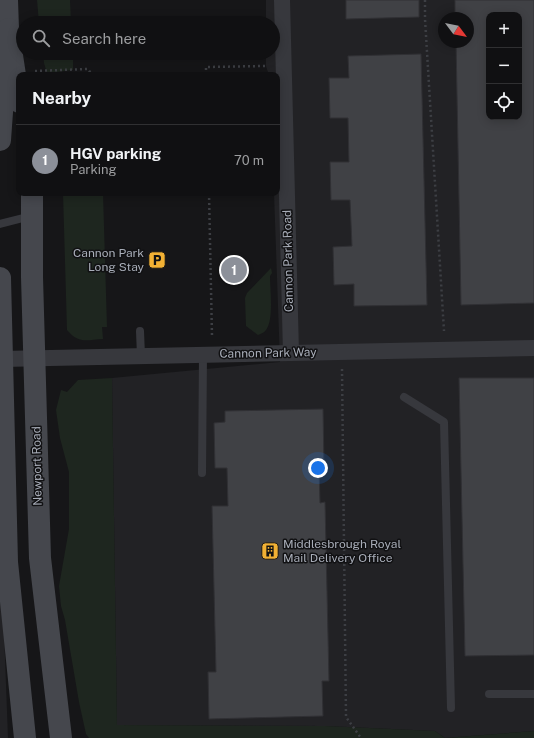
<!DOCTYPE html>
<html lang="en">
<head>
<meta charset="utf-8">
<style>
	body { margin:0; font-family:"Public Sans",sans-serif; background:#19191b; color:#f1f3f6 }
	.controls { position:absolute; right:12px; top:12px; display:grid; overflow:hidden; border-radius:8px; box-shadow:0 2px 10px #0003 }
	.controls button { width:36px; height:36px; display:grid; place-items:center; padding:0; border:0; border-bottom:1px solid #303032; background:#101012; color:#f1f3f6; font:20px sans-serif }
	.compass { position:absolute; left:438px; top:12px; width:36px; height:36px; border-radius:50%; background:#101012; box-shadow:0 2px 10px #0003; rotate:122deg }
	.you { position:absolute; left:318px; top:468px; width:14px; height:14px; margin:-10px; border:3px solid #fff; border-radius:50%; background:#1a73e8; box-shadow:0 0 0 6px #1a73e833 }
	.badge { display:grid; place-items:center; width:26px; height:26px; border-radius:50%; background:#8c9099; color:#fff; font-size:13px; font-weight:700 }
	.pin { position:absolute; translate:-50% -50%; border:2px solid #fff; box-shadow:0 1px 4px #0006 }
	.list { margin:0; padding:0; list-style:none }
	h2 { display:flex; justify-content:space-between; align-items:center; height:52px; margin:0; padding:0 16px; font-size:17px }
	h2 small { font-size:13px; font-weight:400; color:#9c9d9f }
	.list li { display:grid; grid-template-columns:26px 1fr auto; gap:12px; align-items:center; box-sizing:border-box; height:72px; padding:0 16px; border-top:1px solid #303032 }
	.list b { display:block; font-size:15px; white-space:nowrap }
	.list p { margin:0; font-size:13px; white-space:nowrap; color:#9c9d9f }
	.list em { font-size:13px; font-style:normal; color:#9c9d9f }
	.icon { flex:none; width:22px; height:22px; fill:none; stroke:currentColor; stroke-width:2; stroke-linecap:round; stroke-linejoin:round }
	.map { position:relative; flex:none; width:534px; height:738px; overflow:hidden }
	.search { position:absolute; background:#101012; box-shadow:0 2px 10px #0003; left:16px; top:16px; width:264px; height:44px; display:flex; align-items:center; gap:10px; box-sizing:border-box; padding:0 14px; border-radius:22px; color:#9c9d9f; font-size:15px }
	.panel { position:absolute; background:#101012; box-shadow:0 2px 10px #0003; left:16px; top:72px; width:264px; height:124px; border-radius:8px }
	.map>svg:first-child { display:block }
	.built { fill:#222225; fill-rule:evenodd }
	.green { fill:#1e261f }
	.building { fill:#404145; stroke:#303034; fill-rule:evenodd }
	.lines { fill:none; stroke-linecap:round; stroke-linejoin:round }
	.path { stroke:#3d3f44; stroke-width:2.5; stroke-dasharray:2 3; stroke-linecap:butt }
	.lane { stroke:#37383d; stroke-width:8 }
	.street { stroke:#37383d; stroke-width:16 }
	.secondary { stroke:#45474d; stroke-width:22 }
	.labels { text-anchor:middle; stroke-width:3; stroke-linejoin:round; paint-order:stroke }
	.poi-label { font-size:12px; fill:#a8adb8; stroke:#111113; text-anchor:end }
	.street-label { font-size:12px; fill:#a8adb8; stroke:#111113 }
</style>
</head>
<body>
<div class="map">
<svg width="534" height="738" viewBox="0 0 534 738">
	<rect width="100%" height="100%" fill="#161618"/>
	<g class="built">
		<path d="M 266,0 L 534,0 L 534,731 L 445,738 L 435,731 L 325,726 L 117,725 L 112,378 L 280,362 L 274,193 L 277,193 L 277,75 L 269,75 L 266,66 L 266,53 L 273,53 L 273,23 L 266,23 ZM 489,15 L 519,15 L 519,117 L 489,117 ZM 444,18 L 468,18 L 468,42 L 444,42 Z"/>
		<path d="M 0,525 L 8,738 L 0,738 Z"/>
	</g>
	<g class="green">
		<path d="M 37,0 L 70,0 L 71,23 L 39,23 Z"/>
		<path d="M 43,53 L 73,53 L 73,70 L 47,73 L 44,63 Z"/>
		<path d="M 63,193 L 103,193 L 107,327 L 102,327 L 103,339 C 86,340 79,344 67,330 Z"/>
		<path d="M 271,268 L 272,273 L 270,276 C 270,290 274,319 266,330 C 264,333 260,334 258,335 L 246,326 L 245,298 L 247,293 Z"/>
		<path d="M 112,378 L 117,725 L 325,726 L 435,731 L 445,738 L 534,731 L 534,738 L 89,738 L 86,734 L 79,702 L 65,620 L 61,606 L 59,586 L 69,529 L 69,472 L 60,438 L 56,410 L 61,390 L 67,392 L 78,380 Z"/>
	</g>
	<g class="building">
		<path d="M 346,0 L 419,0 L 419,17 L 346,19 Z"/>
		<path d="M 455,0 L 534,0 L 534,303 L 461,305 L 456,42 L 468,42 L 468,18 L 455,18 ZM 489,15 L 519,15 L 519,117 L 489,117 Z"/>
		<path d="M 421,54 L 427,305 L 354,306 L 354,284 L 334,285 L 333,247 L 352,246 L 350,200 L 331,200 L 330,162 L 349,162 L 348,118 L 330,118 L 329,78 L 349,78 L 348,56 Z"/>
		<path d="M 459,378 L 534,378 L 534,655 L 465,656 Z"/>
		<path d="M 323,409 L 324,466 L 319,466 L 320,503 L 325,502 L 329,681 L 322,681 L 323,716 L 209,719 L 208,672 L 216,672 L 212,506 L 228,506 L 227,468 L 215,468 L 214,423 L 225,422 L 225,411 Z"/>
	</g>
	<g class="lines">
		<g class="path">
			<path d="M 425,0 L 425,19 L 444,331"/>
			<path d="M 35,71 L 88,69 L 92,75"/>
			<path d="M 206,75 L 206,67 L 265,66"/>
			<path d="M 209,193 L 212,336"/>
			<path d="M 342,369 L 346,717 L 361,738"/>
		</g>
		<g class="lane">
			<path d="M 0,224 L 31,216"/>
			<path d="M 140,331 L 141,356"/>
			<path d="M 404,397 L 444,422 L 451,708"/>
			<path d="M 202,473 L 203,355"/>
			<path d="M 489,694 L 534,694"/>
		</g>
		<g class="street">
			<path d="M 282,0 L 291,353"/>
			<path d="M 2,359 L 534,348"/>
		</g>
		<g class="secondary">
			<path d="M 7,0 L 8,29 L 19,102"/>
			<path d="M 0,140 L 8,29"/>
			<path d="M 32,193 L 32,277 L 40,558 L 61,738"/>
			<path d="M 0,278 L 7,562 L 25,738"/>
		</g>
	</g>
	<defs>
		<symbol id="parking-square" viewBox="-11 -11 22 22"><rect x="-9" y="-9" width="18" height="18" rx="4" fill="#f2b134" stroke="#111113"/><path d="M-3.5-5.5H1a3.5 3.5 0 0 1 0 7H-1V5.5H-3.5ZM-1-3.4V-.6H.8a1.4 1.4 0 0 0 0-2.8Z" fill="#111"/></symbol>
		<symbol id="building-square" viewBox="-11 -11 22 22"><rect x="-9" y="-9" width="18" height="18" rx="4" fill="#f2b134" stroke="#111113"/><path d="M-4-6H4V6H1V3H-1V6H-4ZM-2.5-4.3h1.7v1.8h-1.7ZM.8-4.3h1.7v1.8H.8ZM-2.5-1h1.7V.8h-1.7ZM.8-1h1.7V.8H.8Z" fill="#111"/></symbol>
	</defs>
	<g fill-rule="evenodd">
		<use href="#parking-square" x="147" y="250" width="20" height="20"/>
		<use href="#building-square" x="260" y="541" width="20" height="20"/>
	</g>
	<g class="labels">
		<g class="poi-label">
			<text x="144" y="257">Cannon Park<tspan x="144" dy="14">Long Stay</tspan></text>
			<text x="283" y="548" text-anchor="start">Middlesbrough Royal<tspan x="283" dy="14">Mail Delivery Office</tspan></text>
		</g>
		<g class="street-label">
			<text transform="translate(288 261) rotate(-91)" y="4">Cannon Park Road</text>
			<text transform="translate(268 353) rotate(-1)" y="4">Cannon Park Way</text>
			<text transform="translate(37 466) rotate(-91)" y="4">Newport Road</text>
		</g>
	</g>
</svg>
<div class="controls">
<button>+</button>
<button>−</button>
<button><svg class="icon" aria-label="locate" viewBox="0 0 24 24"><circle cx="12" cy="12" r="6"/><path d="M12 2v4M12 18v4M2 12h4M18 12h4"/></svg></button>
</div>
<svg class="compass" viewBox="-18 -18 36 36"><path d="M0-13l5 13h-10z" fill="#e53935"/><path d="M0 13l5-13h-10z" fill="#9c9d9f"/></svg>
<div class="you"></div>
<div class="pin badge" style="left:234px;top:270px">1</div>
<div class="search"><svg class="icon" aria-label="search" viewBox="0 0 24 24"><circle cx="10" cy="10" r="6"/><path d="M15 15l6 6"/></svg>Search here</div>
<section class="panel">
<h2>Nearby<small></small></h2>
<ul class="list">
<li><span class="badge">1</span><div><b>HGV parking</b><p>Parking</p></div><em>70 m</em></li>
</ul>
</section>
</div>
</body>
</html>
